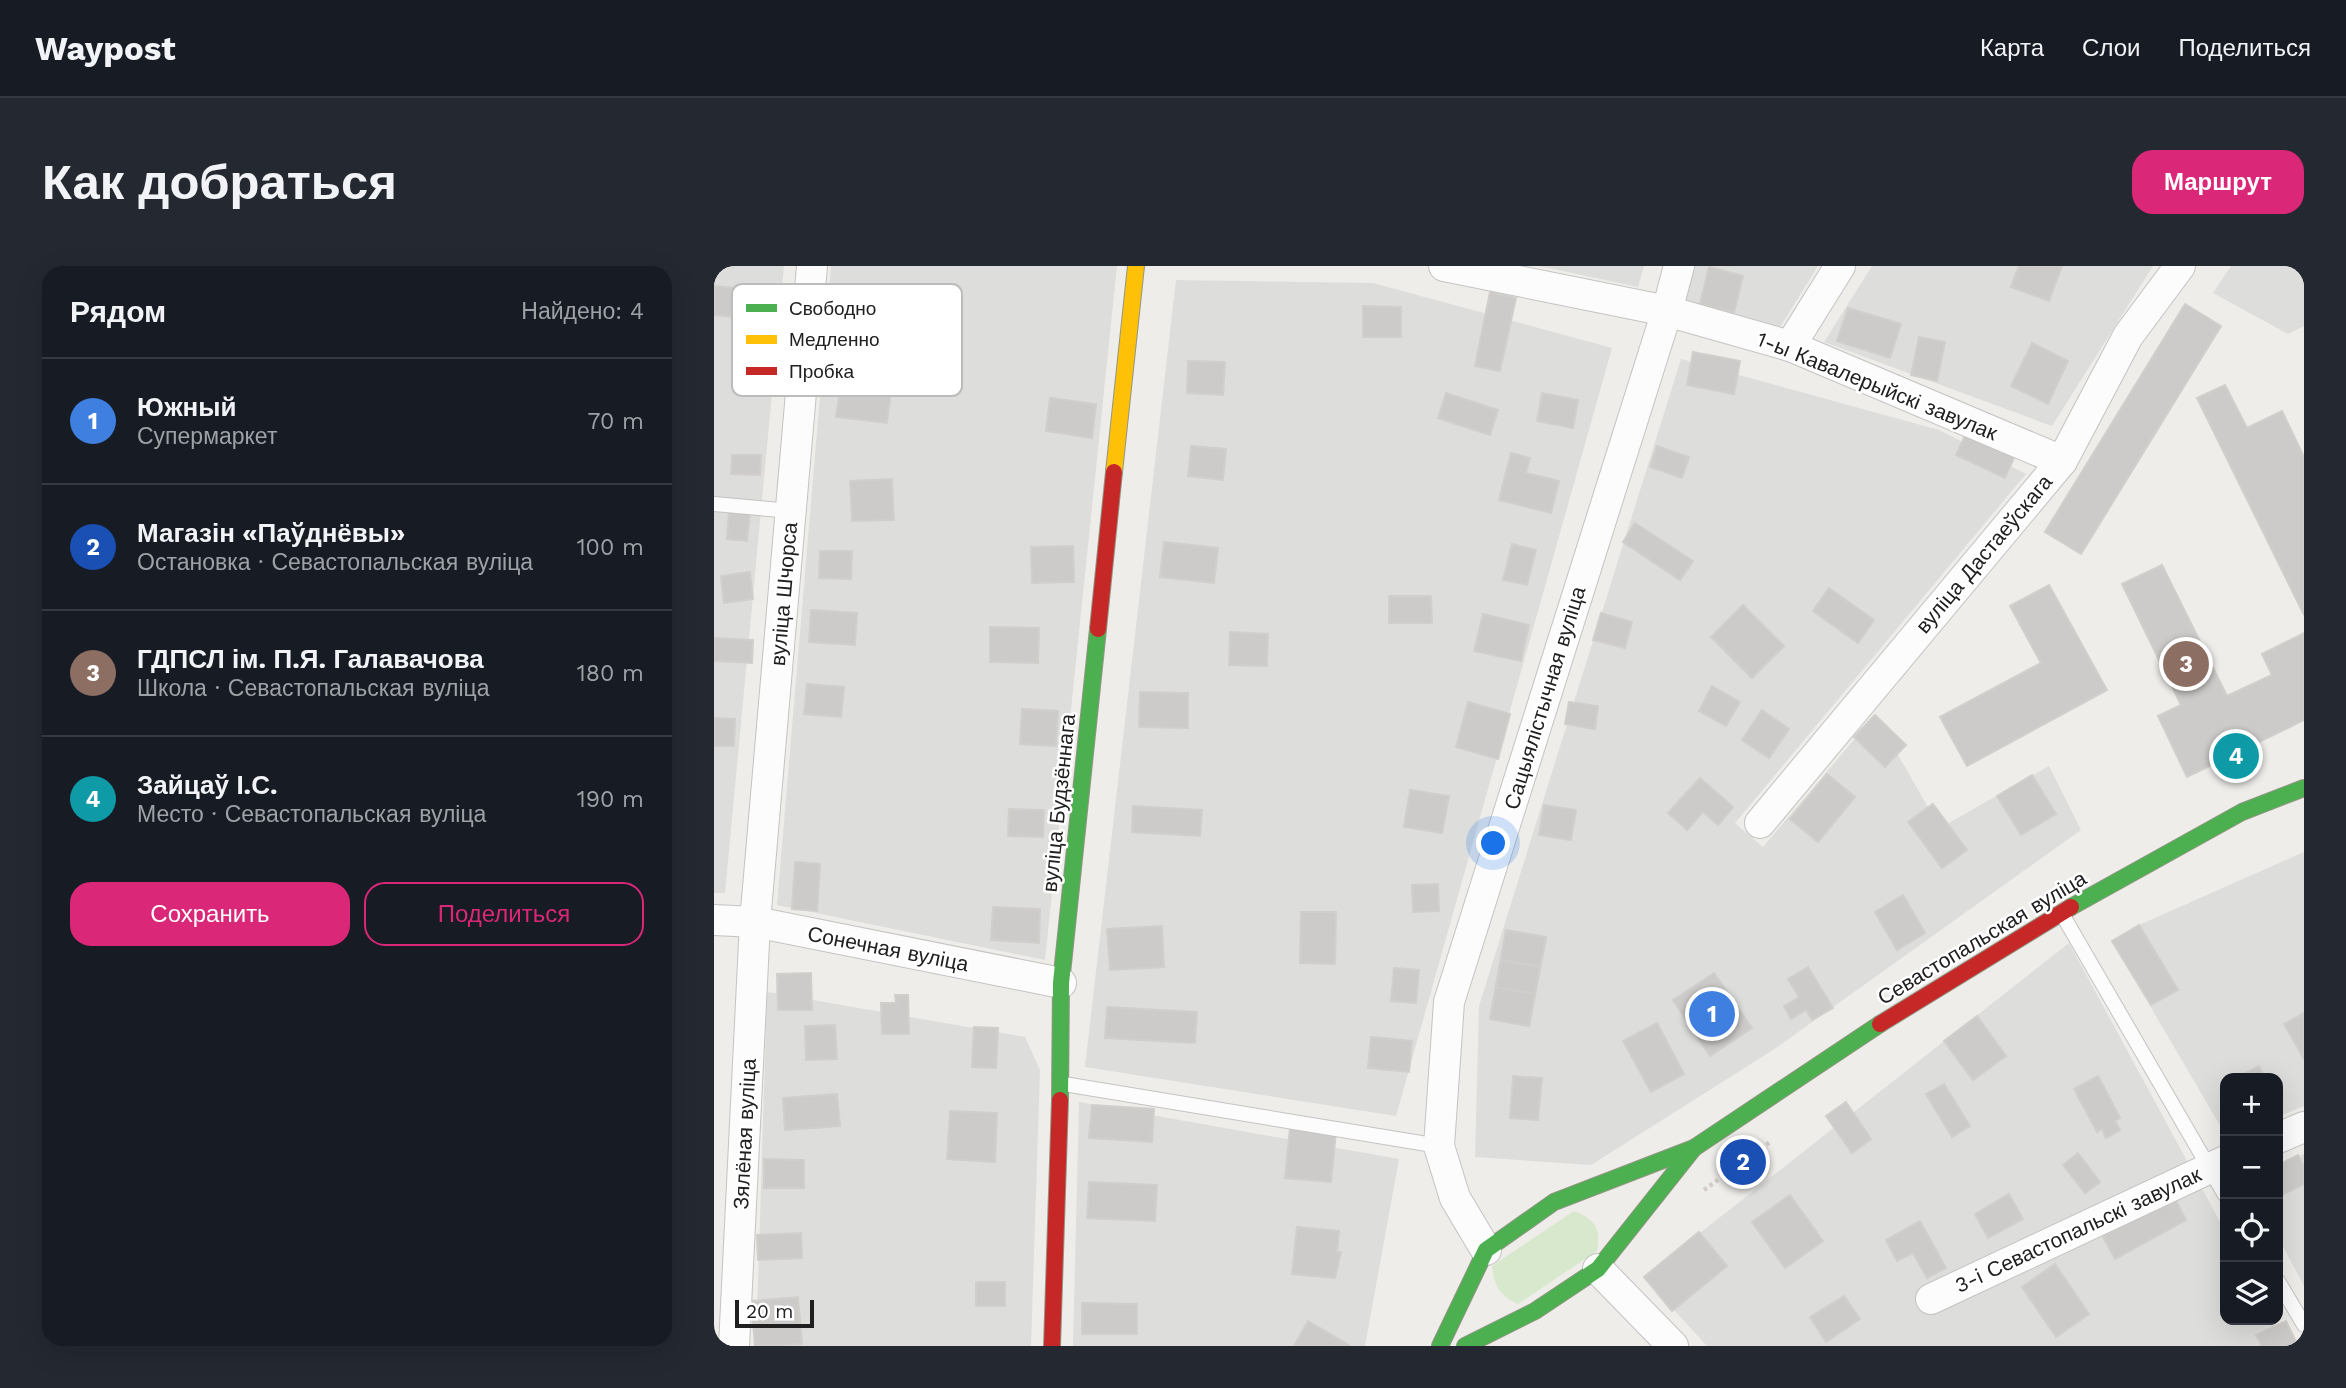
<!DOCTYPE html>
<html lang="ru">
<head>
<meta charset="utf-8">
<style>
	body { margin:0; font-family:"Work Sans",sans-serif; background:#242831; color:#f1f3f6 }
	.controls { position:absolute; right:21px; bottom:21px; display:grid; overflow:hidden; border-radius:14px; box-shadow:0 7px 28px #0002 }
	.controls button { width:63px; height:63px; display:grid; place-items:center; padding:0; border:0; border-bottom:2px solid #363941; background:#171b24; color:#f1f3f6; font:35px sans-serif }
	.scale { position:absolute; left:21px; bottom:18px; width:79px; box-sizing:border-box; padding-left:7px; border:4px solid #202020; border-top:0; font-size:19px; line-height:24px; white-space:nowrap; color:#202020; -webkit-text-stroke:5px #fff; paint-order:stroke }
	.you { position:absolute; left:780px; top:578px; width:24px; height:24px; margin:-18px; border:5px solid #fff; border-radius:50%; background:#1a73e8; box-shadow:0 0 0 10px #1a73e833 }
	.badge { display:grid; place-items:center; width:46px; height:46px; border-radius:50%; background:#db2777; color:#fff; font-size:23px; font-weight:700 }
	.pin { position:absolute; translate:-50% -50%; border:4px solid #fff; box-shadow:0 2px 7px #0006 }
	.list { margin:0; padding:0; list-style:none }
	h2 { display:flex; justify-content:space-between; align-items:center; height:91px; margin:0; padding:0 28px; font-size:30px }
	h2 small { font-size:23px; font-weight:400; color:#9ea1a6 }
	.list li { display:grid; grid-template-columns:46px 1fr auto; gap:21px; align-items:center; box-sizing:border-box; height:126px; padding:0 28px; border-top:2px solid #363941 }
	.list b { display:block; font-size:26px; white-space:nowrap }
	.list p { margin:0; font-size:23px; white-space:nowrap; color:#9ea1a6 }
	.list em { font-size:23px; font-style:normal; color:#9ea1a6 }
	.actions { display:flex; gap:14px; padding:21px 28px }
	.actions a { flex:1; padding:16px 0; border:2px solid #db2777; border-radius:21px; text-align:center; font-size:24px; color:#db2777 }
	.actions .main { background:#db2777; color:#fff }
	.icon { flex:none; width:38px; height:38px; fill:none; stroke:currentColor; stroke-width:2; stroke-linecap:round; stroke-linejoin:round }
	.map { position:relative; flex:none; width:1590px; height:1080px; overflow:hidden; border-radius:21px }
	header { display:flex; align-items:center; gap:42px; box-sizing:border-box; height:98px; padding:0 35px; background:#171b24; border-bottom:2px solid #363941 }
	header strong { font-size:33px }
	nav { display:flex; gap:38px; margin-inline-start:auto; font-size:24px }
	.intro { display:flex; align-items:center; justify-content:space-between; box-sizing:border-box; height:168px; padding:0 42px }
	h1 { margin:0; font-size:49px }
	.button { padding:18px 32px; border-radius:21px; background:#db2777; color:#fff; font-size:24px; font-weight:700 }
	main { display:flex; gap:42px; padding:0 42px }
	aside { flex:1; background:#171b24; border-radius:21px; box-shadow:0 7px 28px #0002 }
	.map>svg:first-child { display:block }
	.residential { fill:#dddddb }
	.grass { fill:#d7e8cd }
	.building { fill:#cdcbc9; stroke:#d1cfcb; stroke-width:2 }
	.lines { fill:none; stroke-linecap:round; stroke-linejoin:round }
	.lane-casing { stroke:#c4c3c2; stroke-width:16 }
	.street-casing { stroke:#c4c3c2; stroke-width:32 }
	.fast-casing { stroke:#929684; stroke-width:18 }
	.slow-casing { stroke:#929684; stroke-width:18 }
	.jam-casing { stroke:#929684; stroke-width:18 }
	.path { stroke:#d5cdc9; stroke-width:4.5; stroke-dasharray:3.5 3.5; stroke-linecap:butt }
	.lane { stroke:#fcfcfc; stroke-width:14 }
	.street { stroke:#fcfcfc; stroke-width:30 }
	.fast { stroke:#4caf50; stroke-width:16 }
	.slow { stroke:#ffc107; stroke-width:16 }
	.jam { stroke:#c62828; stroke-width:16 }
	.labels { text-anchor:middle; stroke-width:5; stroke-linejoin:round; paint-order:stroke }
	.street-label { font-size:21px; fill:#202020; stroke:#fff }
	.key { fill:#fff; stroke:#bcbcbc; stroke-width:2 }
	.key-label { font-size:19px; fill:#202020 }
</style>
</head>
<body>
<header>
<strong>Waypost</strong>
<nav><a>Карта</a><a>Слои</a><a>Поделиться</a></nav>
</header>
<div class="intro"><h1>Как добраться</h1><a class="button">Маршрут</a></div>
<main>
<aside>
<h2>Рядом<small>Найдено: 4</small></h2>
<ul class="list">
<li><span class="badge" style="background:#3f7fe0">1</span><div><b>Южный</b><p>Супермаркет</p></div><em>70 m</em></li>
<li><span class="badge" style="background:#1a4fb4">2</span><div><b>Магазін «Паўднёвы»</b><p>Остановка · Севастопальская вуліца</p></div><em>100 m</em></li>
<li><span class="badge" style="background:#8d6e63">3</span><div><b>ГДПСЛ ім. П.Я. Галавачова</b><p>Школа · Севастопальская вуліца</p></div><em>180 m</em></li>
<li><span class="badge" style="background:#0f9aa8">4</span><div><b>Зайцаў І.С.</b><p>Место · Севастопальская вуліца</p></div><em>190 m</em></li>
</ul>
<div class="actions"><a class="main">Сохранить</a><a>Поделиться</a></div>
</aside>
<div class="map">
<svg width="1590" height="1080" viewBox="0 0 1590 1080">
	<rect width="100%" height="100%" fill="#eeedea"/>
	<g class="residential">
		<path d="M 0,0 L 70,0 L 11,627 L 0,627 Z"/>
		<path d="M 117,0 L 403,0 L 331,694 L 63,639 Z"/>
		<path d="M 825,0 L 930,0 L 924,21 Z"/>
		<path d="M 981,0 L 1104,0 L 1066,61 L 970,35 Z"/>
		<path d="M 1158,0 L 1439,0 L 1338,160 L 1110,76 Z"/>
		<path d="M 1517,0 L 1590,0 L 1590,60 L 1574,68 L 1499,27 Z"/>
		<path d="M 462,14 L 659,17 L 898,82 L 682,850 L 371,801 Z"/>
		<path d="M 967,93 L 1225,164 L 1312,208 L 1021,557 L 1049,581 L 1161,449 L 1226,562 L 1335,500 L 1367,564 L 1059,784 L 877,899 L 761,891 L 765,740 Z"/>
		<path d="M 1590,586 L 1590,840 L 1564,851 L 1564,812 L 1511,812 L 1511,868 L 1398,675 L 1425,659 Z"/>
		<path d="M 1355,677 L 1511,965 L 1511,1054 L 1559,1054 L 1573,1080 L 993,1080 L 930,1011 Z"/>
		<path d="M 53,726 L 311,771 L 326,804 L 317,1080 L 42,1080 Z"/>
		<path d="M 365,836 L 685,893 L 651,1080 L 359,1080 Z"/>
		<path d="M 1590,888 L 1590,1020 L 1564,971 L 1564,899 Z"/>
	</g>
	<path class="grass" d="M 860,945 C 881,953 887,962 883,985 L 804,1038 C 786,1030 780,1020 778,1000 Z"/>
	<g class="building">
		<path d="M 1305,0 L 1348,0 L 1335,35 L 1297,21 Z"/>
		<path d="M 995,1 L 1029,10 L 1020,46 L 986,38 Z"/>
		<path d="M 0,20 L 22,22 L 19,51 L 0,49 Z"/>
		<path d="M 776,26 L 802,32 L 786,105 L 761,100 Z"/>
		<path d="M 1471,38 L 1507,60 L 1367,288 L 1331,266 Z"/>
		<path d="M 649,40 L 687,41 L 687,71 L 649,71 Z"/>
		<path d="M 1134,42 L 1187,58 L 1176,92 L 1123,75 Z"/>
		<path d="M 1205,71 L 1231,76 L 1223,115 L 1197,109 Z"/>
		<path d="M 1318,77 L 1354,95 L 1334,138 L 1297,120 Z"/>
		<path d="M 979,86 L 1026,95 L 1020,128 L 973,119 Z"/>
		<path d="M 474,95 L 511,96 L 509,129 L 473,127 Z"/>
		<path d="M 127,118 L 177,125 L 173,157 L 122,151 Z"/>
		<path d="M 1511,119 L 1533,162 L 1568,145 L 1590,191 L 1590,349 L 1483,132 Z"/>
		<path d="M 732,127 L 784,144 L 776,169 L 724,152 Z"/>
		<path d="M 828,127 L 864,134 L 859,162 L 823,155 Z"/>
		<path d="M 336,132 L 382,138 L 378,172 L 332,165 Z"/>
		<path d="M 1255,161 L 1304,183 L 1291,212 L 1242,189 Z"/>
		<path d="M 477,180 L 512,183 L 509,214 L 474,210 Z"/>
		<path d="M 943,180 L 975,191 L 968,212 L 936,201 Z"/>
		<path d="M 797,187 L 816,192 L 812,207 L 845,215 L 837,247 L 785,234 Z"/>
		<path d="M 18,189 L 47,189 L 46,209 L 17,208 Z"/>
		<path d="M 178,213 L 180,254 L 138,255 L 136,215 Z"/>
		<path d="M 15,245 L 36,247 L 33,275 L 13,273 Z"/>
		<path d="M 921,257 L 979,295 L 966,314 L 909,276 Z"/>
		<path d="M 450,276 L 504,282 L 500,317 L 446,311 Z"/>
		<path d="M 798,278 L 822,284 L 813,319 L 789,314 Z"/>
		<path d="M 359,280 L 360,316 L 318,317 L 317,281 Z"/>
		<path d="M 106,285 L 138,285 L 137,313 L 105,312 Z"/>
		<path d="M 1448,299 L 1513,430 L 1558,409 L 1548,388 L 1590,367 L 1590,454 L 1473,511 L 1444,450 L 1467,439 L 1408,318 Z"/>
		<path d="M 36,306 L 39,333 L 10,337 L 7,310 Z"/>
		<path d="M 1335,319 L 1393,424 L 1253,500 L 1226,451 L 1327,397 L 1296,340 Z"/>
		<path d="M 1115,322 L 1160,354 L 1144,377 L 1099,345 Z"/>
		<path d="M 675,330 L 717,330 L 718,357 L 675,357 Z"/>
		<path d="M 1029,339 L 1070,380 L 1038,412 L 997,371 Z"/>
		<path d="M 97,344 L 143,347 L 141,379 L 95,376 Z"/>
		<path d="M 887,347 L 918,356 L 911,382 L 879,374 Z"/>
		<path d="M 769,348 L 815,359 L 807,395 L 760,385 Z"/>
		<path d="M 276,361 L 325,362 L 324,397 L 276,396 Z"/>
		<path d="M 516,366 L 554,368 L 553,400 L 515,399 Z"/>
		<path d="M 0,372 L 39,374 L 38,397 L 0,395 Z"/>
		<path d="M 93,418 L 130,421 L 127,451 L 90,448 Z"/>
		<path d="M 998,420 L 1026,436 L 1012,460 L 985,445 Z"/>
		<path d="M 426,426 L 474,427 L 474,462 L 425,461 Z"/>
		<path d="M 754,436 L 796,448 L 784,493 L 742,481 Z"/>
		<path d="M 855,436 L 884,440 L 881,463 L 851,458 Z"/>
		<path d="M 308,443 L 344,445 L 342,480 L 306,478 Z"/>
		<path d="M 1048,444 L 1075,463 L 1055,492 L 1028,474 Z"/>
		<path d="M 1161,449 L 1192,479 L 1171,501 L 1140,471 Z"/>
		<path d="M 0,452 L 21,453 L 20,480 L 0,480 Z"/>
		<path d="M 1113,508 L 1141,531 L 1104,576 L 1076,553 Z"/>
		<path d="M 1318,509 L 1342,548 L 1307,569 L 1283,530 Z"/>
		<path d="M 986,512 L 1019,541 L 1004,559 L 989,546 L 973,564 L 954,547 Z"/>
		<path d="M 696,524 L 735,530 L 728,567 L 690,561 Z"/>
		<path d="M 1219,538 L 1253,584 L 1228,602 L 1194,556 Z"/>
		<path d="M 830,539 L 862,544 L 857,574 L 825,569 Z"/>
		<path d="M 419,540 L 488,544 L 486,570 L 418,566 Z"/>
		<path d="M 295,543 L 330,544 L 329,571 L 294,570 Z"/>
		<path d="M 81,596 L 106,598 L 103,645 L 78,643 Z"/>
		<path d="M 724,618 L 725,645 L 699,646 L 698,619 Z"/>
		<path d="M 1189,629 L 1211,667 L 1183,684 L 1161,646 Z"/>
		<path d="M 279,641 L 326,643 L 325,677 L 277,674 Z"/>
		<path d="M 587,646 L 622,646 L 621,698 L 586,697 Z"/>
		<path d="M 1425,659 L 1464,724 L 1437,739 L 1398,675 Z"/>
		<path d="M 448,660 L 450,701 L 396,704 L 393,663 Z"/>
		<path d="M 792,664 L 832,671 L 815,760 L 776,753 Z"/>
		<path d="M 792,664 L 832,671 L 826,701 L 787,694 Z"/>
		<path d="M 787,694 L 826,701 L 821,728 L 782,721 Z"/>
		<path d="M 1094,701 L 1119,742 L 1098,754 L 1092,744 L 1077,753 L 1070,740 L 1085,731 L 1074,713 Z"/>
		<path d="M 680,702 L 705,704 L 702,737 L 677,735 Z"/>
		<path d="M 97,707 L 98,744 L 64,744 L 63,708 Z"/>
		<path d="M 1000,707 L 1038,762 L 996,790 L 959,734 Z"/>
		<path d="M 782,721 L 821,728 L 815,760 L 776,753 Z"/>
		<path d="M 181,729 L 194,729 L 195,768 L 168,768 L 167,737 L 182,737 Z"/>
		<path d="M 393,741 L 483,746 L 481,777 L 391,772 Z"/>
		<path d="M 1590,747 L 1590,793 L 1570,758 Z"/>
		<path d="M 1263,750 L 1292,790 L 1259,814 L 1230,775 Z"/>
		<path d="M 943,757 L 970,808 L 937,826 L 909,775 Z"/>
		<path d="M 121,759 L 123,793 L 92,794 L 91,760 Z"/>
		<path d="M 260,761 L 284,762 L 282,802 L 258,801 Z"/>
		<path d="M 657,771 L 698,775 L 695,806 L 654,802 Z"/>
		<path d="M 1545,800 L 1551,812 L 1521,812 Z"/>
		<path d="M 799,810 L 828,812 L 824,854 L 796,852 Z"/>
		<path d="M 1384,810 L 1406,852 L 1401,855 L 1406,864 L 1392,872 L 1388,863 L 1383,866 L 1360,823 Z"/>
		<path d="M 1230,818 L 1256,860 L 1238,871 L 1212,828 Z"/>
		<path d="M 123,828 L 126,860 L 71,864 L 69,832 Z"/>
		<path d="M 1132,836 L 1157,873 L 1138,887 L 1112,850 Z"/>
		<path d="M 378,839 L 440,843 L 438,876 L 375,872 Z"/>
		<path d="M 236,845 L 283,847 L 281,896 L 233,893 Z"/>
		<path d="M 576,862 L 622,866 L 617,916 L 571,912 Z"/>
		<path d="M 1364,887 L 1386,916 L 1371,927 L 1349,899 Z"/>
		<path d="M 1584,889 L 1590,901 L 1590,918 L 1564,931 L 1564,899 Z"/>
		<path d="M 50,893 L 90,894 L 90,922 L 50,922 Z"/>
		<path d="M 375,916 L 443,919 L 441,955 L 373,952 Z"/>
		<path d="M 1295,928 L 1309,953 L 1274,972 L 1261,948 Z"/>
		<path d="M 1076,929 L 1109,975 L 1071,1002 L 1038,956 Z"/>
		<path d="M 1460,931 L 1472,954 L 1401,993 L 1389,971 Z"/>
		<path d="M 1206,955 L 1232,1002 L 1213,1012 L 1199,987 L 1183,995 L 1172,974 Z"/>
		<path d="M 583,961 L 625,965 L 623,986 L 627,986 L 621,1012 L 578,1008 Z"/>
		<path d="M 985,966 L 1013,1000 L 958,1045 L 930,1011 Z"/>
		<path d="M 87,967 L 88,992 L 44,994 L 43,969 Z"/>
		<path d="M 1341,998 L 1375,1048 L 1342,1071 L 1308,1021 Z"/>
		<rect x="262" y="1016" width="29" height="24"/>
		<path d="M 1130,1030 L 1146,1053 L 1112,1076 L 1096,1051 Z"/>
		<path d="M 84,1031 L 88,1078 L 41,1080 L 37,1035 Z"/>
		<path d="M 368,1037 L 423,1038 L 423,1068 L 368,1068 Z"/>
		<path d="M 594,1055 L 635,1079 L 635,1080 L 580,1080 Z"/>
		<path d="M 1572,1055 L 1584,1080 L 1548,1080 L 1542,1069 Z"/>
	</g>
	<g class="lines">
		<defs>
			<g id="lane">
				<path d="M 0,238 L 77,245"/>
				<path d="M 1348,648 L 1511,929"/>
				<path d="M 350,818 L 725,880"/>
				<path d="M 1564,1015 L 1590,1059"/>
			</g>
			<g id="street">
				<path d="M 730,0 L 953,45 L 1076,80 L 1348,195"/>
				<path d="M 1076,80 L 1126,0"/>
				<path d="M 1046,557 L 1348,195 L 1414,70 L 1466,0"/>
				<path d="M 0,654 L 41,656 L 347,717"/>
				<path d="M 1564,872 L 1590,861"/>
				<path d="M 772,984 L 741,932 L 725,880 L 735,736 L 953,45 L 965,0"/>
				<path d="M 884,1003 L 959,1080"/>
				<path d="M 1217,1033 L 1511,895"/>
				<path d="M 20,1080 L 41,656 L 98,0"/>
			</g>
			<g id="fast">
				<path d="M 1357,641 L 1528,546 L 1590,522"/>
				<path d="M 346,834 L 347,717 L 384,363"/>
				<path d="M 726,1080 L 772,984 L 840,936 L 980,882 L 1166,758"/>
				<path d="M 751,1080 L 821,1045 L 884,1003 L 980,882"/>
			</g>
			<path id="slow" d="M 400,206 L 422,0"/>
			<g id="jam">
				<path d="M 384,363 L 400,206"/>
				<path d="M 1166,758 L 1357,641"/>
				<path d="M 338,1080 L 346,834"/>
			</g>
		</defs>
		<use href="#lane" class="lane-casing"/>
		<use href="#street" class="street-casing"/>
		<use href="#fast" class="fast-casing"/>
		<use href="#slow" class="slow-casing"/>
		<use href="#jam" class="jam-casing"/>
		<path class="path" d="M 990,924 L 1056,876"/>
		<use href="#lane" class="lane"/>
		<use href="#street" class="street"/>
		<use href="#fast" class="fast"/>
		<use href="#slow" class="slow"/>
		<use href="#jam" class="jam"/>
	</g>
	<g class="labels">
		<g class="street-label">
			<text transform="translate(1163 120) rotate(22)" y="7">1-ы Кавалерыйскі завулак</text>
			<text transform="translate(1270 288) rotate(-50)" y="7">вуліца Дастаеўскага</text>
			<text transform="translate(70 328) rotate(-85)" y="7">вуліца Шчорса</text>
			<text transform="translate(831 432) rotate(-73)" y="7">Сацыялістычная вуліца</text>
			<text transform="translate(345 537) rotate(-84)" y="7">вуліца Будзённага</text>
			<text transform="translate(1268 672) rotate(-31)" y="7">Севастопальская вуліца</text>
			<text transform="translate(174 683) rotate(11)" y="7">Сонечная вуліца</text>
			<text transform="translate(31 868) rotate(-87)" y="7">Зялёная вуліца</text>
			<text transform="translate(1364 964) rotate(-25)" y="7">3-і Севастопальскі завулак</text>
		</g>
	</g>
	<rect x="18" y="18" width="230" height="112" rx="10" class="key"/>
	<rect x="32" y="38" width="31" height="8" fill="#4caf50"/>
	<rect x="32" y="69" width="31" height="9" fill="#ffc107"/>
	<rect x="32" y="101" width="31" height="8" fill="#c62828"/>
	<g class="key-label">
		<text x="75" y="49">Свободно</text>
		<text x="75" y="80">Медленно</text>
		<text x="75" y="112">Пробка</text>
	</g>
</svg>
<div class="controls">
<button>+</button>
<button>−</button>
<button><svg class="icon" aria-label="locate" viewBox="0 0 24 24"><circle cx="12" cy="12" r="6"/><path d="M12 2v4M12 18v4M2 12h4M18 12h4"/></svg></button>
<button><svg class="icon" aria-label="layers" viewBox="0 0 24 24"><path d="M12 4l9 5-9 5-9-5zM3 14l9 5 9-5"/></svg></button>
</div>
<div class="scale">20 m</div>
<div class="you"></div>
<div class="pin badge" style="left:998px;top:748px;background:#3f7fe0">1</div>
<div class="pin badge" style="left:1029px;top:896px;background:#1a4fb4">2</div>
<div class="pin badge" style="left:1472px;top:398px;background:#8d6e63">3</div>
<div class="pin badge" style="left:1522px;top:490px;background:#0f9aa8">4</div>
</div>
</main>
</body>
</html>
